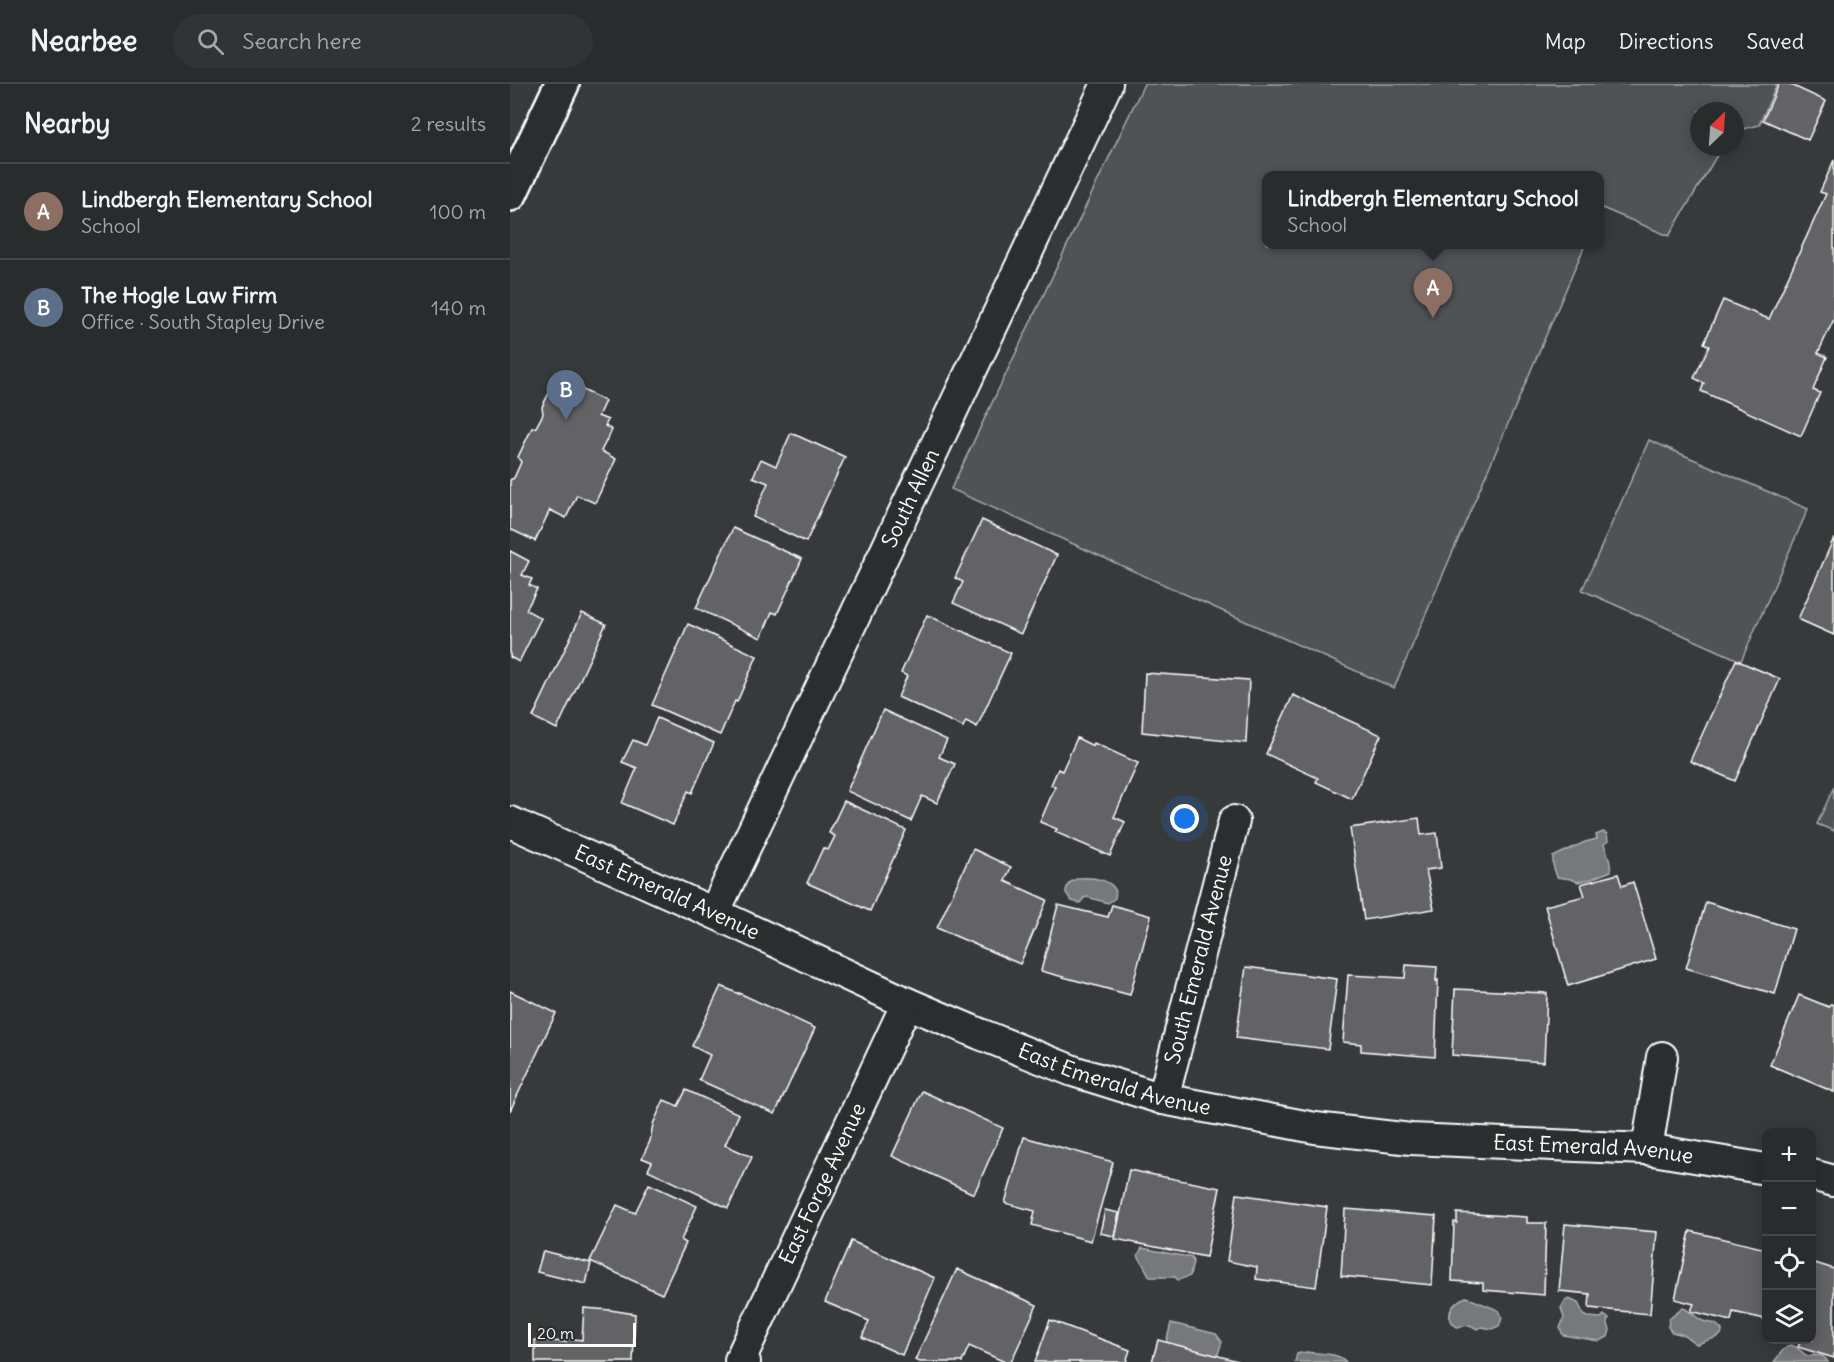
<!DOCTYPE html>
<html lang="en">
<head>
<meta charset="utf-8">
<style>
	body { margin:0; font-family:Delius,sans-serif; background:#313434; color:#f1f3f6 }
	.controls { position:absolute; right:18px; bottom:18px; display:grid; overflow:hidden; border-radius:12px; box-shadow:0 3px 15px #0003 }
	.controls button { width:54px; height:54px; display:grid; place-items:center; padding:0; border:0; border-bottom:2px solid #454848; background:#292c2c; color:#f1f3f6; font:30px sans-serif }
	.compass { position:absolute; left:1180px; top:18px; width:54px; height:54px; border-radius:50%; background:#292c2c; box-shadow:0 3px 15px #0003; rotate:25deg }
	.scale { position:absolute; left:18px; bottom:15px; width:108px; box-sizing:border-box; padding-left:6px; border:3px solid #fff; border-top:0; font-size:16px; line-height:21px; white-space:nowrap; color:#fff; -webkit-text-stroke:4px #2a2d2e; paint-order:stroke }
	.you { position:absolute; left:675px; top:735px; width:21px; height:21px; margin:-15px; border:4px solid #fff; border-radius:50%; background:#1a73e8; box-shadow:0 0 0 9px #1a73e833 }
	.badge { display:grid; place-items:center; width:39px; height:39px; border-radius:50%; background:#d6ab8b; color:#fff; font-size:20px; font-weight:700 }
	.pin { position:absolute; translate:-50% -50px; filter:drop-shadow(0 2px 3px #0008) }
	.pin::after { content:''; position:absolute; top:32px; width:21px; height:18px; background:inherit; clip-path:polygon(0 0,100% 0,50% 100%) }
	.popup { position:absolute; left:752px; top:87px; width:342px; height:78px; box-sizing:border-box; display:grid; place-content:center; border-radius:12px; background:#292c2c; filter:drop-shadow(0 2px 4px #0005); font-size:20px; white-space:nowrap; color:#a5a7a9 }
	.popup b { font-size:22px; color:#f1f3f6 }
	.popup::after { content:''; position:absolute; left:50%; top:100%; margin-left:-12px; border:12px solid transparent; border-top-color:#292c2c }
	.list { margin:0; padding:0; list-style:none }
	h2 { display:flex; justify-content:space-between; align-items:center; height:78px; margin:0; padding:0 24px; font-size:26px }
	h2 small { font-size:20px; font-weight:400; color:#a5a7a9 }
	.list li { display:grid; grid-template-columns:39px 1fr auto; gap:18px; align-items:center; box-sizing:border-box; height:96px; padding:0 24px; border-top:2px solid #454848 }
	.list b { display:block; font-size:22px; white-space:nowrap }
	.list p { margin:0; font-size:20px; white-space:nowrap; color:#a5a7a9 }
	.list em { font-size:20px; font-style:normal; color:#a5a7a9 }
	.icon { flex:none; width:33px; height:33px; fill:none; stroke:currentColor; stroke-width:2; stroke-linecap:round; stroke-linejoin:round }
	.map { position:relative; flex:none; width:1324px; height:1278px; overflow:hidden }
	header { display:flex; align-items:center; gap:36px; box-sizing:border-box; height:84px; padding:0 30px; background:#292c2c; border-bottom:2px solid #454848 }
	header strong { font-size:28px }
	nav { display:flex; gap:33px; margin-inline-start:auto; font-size:21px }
	.search { width:420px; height:54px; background:#313434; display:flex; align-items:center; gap:15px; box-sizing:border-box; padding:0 21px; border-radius:33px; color:#a5a7a9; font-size:22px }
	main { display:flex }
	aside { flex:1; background:#292c2c }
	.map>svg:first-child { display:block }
	.green { fill:#505354; stroke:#a8a9aa; stroke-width:1.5 }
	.water { fill:#767879; stroke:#adaeaf; stroke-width:1.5 }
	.building { fill:#636465; stroke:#fff; stroke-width:1.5 }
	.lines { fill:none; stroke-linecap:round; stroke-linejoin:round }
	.street-casing { stroke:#fff; stroke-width:34 }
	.secondary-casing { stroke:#fff; stroke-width:38 }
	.street { stroke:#2a2d2e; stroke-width:30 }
	.secondary { stroke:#2a2d2e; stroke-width:33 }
	.labels { text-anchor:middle; stroke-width:5; stroke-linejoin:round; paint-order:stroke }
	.street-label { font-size:21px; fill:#fff; stroke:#2a2d2e }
</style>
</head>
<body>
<header>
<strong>Nearbee</strong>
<div class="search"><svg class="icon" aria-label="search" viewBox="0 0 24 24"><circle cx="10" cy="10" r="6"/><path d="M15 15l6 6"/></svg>Search here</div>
<nav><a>Map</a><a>Directions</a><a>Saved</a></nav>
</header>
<main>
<aside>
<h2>Nearby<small>2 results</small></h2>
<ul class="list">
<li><span class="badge" style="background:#8d6e63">A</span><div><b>Lindbergh Elementary School</b><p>School</p></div><em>100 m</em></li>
<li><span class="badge" style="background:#5c6f8a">B</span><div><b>The Hogle Law Firm</b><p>Office · South Stapley Drive</p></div><em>140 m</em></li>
</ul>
</aside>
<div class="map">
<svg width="1324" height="1278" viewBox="0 0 1324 1278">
	<rect width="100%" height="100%" fill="#373a3b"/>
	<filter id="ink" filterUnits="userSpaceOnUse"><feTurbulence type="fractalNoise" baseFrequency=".0167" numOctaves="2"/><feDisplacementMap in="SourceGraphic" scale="12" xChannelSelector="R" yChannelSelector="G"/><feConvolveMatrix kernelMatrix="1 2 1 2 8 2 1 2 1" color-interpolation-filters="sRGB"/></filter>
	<g filter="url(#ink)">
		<g class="green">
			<path d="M 634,0 L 1267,0 L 1249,41 L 1225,47 L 1225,27 L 1189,27 L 1189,63 L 1212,63 L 1159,152 L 1092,124 L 1090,128 L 1090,92 L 756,92 L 756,160 L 1075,161 L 884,604 L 441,405 Z"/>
			<path d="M 1139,356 L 1298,425 L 1231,577 L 1072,506 Z"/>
			<path d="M 1324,703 L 1324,747 L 1307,740 Z"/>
		</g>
		<g class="water">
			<path d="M 1093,748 L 1097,750 L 1098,757 L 1094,760 L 1099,774 L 1101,787 L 1081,795 L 1068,798 L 1061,795 L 1047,793 L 1043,781 L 1043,773 L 1075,758 L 1087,755 L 1086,751 Z"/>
			<path d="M 570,794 C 582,793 610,796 605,814 L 598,819 L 577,813 L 574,814 L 570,819 L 562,817 L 556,809 C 556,800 561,796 570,794 Z"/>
			<path d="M 632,1164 L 682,1174 L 683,1178 L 680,1192 L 668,1196 L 665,1193 L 640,1193 L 628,1171 Z"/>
			<path d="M 956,1213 L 988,1226 L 992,1234 L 989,1242 L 982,1245 L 972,1243 L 967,1245 L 960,1241 L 947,1243 C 932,1232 943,1218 956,1213 Z"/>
			<path d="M 1059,1215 L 1068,1219 L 1074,1231 L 1078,1233 L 1091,1234 L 1094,1231 L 1099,1235 L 1097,1237 L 1100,1246 L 1098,1253 L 1089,1257 L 1053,1251 L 1050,1244 L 1054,1234 L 1051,1224 L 1055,1217 Z"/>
			<path d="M 1173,1224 C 1181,1227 1186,1234 1193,1237 C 1198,1239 1203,1238 1207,1241 C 1222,1252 1200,1255 1195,1257 C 1192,1258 1190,1260 1186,1260 L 1174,1251 L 1162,1248 L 1158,1243 L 1159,1235 Z"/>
			<path d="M 661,1239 L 706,1250 L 712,1258 L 708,1270 L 705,1272 L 656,1259 Z"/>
			<path d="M 1280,1261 L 1286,1263 L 1297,1272 C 1306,1272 1312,1268 1318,1278 L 1264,1278 L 1273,1266 Z"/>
			<path d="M 796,1268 C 808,1270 828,1268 836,1278 L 785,1278 L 787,1270 Z"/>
		</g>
		<g class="building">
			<path d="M 1269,0 L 1279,0 L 1316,17 L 1298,56 L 1253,36 Z"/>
			<path d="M 1324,76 L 1324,235 L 1308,269 L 1317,273 L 1303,306 L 1310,309 L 1291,352 L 1191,307 L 1194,299 L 1184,294 L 1199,262 L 1194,259 L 1213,216 L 1259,235 L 1316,110 L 1310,108 Z"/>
			<path d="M 47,293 L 95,317 L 88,332 L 98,336 L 95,342 L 102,346 L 91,367 L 106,375 L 85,419 L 67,411 L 56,434 L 40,426 L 25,457 L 0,445 L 0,396 L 4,394 L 11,378 L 8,373 L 22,344 L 26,343 L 33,330 L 32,323 Z"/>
			<path d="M 281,349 L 335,373 L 296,458 L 243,433 L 258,399 L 243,393 L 251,375 L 266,382 Z"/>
			<path d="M 472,436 L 547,471 L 511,550 L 443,519 L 453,498 L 445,494 Z"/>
			<path d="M 223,444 L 292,475 L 267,530 L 262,528 L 251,554 L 186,524 Z"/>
			<path d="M 1324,454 L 1324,551 L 1288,535 Z"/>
			<path d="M 0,467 L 19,477 L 12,491 L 22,495 L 19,501 L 27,505 L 16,526 L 31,534 L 9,578 L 0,573 Z"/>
			<path d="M 72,529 L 96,540 L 47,645 L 23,633 Z"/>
			<path d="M 417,531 L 501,569 L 467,643 L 456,637 L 453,643 L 388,613 L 397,592 L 391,589 Z"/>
			<path d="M 178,540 L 247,572 L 227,618 L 225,617 L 210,651 L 142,621 Z"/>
			<path d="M 1226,576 L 1270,595 L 1225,697 L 1180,677 Z"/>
			<path d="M 635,589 L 739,596 L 736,659 L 632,648 Z"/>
			<path d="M 783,611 L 871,651 L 842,715 L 806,698 L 808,694 L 756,670 Z"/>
			<path d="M 373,626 L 437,656 L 429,673 L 445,680 L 427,719 L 412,712 L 401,737 L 337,707 Z"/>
			<path d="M 147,634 L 204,659 L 182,709 L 178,707 L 163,741 L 112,719 L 127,684 L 112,678 L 123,656 L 135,661 Z"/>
			<path d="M 567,654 L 583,662 L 584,659 L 628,679 L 604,733 L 615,738 L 600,772 L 545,748 L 547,745 L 530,738 L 545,703 L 541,701 L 548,685 L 552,687 Z"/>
			<path d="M 334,717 L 396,746 L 360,827 L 297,799 L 313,764 L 318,766 L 325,752 L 319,749 Z"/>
			<path d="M 909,734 L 911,751 L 927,749 L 931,784 L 916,786 L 924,825 L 854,836 L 840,744 Z"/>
			<path d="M 463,765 L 501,783 L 495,797 L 537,816 L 510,880 L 427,844 Z"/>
			<path d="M 1108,790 L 1112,802 L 1123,798 L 1146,875 L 1058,902 L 1035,822 L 1075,812 L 1071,800 Z"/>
			<path d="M 1196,818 L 1284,845 L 1265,910 L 1176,884 Z"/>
			<path d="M 548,821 L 598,833 L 602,821 L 641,832 L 620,911 L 531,887 Z"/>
			<path d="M 896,881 L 927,883 L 926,897 L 928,896 L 925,973 L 851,967 L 851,960 L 833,958 L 838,891 L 895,894 Z"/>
			<path d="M 736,883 L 827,895 L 818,965 L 726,954 Z"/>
			<path d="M 211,902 L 229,910 L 229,909 L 305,944 L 265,1030 L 189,996 L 200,971 L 182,962 Z"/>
			<path d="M 945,905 L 1037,909 L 1034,978 L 942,971 Z"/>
			<path d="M 0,907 L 46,929 L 0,1027 Z"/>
			<path d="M 1289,911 L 1319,923 L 1321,920 L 1324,921 L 1324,1008 L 1260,981 Z"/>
			<path d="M 176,1006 L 229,1030 L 215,1061 L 242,1073 L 218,1124 L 138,1086 L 142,1078 L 132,1074 L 140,1057 L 143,1040 L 154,1016 L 168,1022 Z"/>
			<path d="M 412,1007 L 493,1044 L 464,1110 L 382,1072 Z"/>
			<path d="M 514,1053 L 603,1078 L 581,1157 L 522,1141 L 525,1127 L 495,1119 Z"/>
			<path d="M 619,1086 L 710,1104 L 696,1173 L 605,1155 Z"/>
			<path d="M 139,1100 L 187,1122 L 171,1156 L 176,1159 L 152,1210 L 80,1177 L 107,1121 L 125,1129 Z"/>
			<path d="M 727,1110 L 817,1123 L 806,1203 L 746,1195 L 747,1183 L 717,1177 Z"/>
			<path d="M 835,1125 L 926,1132 L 922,1201 L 831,1192 Z"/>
			<path d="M 595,1126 L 609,1129 L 604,1152 L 590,1149 Z"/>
			<path d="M 947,1129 L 1017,1133 L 1017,1139 L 1036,1139 L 1034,1211 L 973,1206 L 973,1199 L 942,1197 L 944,1138 L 947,1139 Z"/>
			<path d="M 1055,1140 L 1147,1148 L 1140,1230 L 1079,1224 L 1080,1210 L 1049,1207 Z"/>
			<path d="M 1180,1147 L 1256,1165 L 1256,1228 L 1255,1235 L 1223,1228 L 1221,1237 L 1181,1227 L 1184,1220 L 1165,1215 Z"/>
			<path d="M 341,1157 L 425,1194 L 392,1271 L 352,1253 L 359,1237 L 315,1218 Z"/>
			<path d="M 33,1167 L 81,1179 L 76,1200 L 27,1188 Z"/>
			<path d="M 1302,1178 L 1324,1185 L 1324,1274 L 1288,1263 L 1291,1256 L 1302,1256 Z"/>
			<path d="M 447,1185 L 527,1221 L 501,1278 L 495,1278 L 459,1262 L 452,1278 L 410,1278 L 405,1276 Z"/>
			<path d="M 74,1224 L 100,1226 L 125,1230 L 123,1278 L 25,1278 L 25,1256 L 56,1258 L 56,1254 L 72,1256 Z"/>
			<path d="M 540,1236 L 620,1266 L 616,1278 L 525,1278 Z"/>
			<path d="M 648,1256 L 728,1277 L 728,1278 L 642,1278 Z"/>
		</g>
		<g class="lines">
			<defs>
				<g id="street">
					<path id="s1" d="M 0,738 L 204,829 L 397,919 L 470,950 L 563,987 L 653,1015 L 805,1044 L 901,1055 L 1137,1065 L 1256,1085"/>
					<path id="s2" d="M 204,829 L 597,0"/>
					<path id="s3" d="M 653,1015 L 724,737"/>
					<path d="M 1137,1065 L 1152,973"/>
					<path d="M 1302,1091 L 1324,1097"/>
					<path id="s4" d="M 235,1278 L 230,1276 L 397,919"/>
				</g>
				<path id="secondary" d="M 0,110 L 52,0"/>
			</defs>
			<use href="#street" class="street-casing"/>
			<use href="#secondary" class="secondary-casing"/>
			<use href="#street" class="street"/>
			<use href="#secondary" class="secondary"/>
		</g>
	</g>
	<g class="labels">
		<g class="street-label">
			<text dy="7" stroke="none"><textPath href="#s2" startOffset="459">South Allen</textPath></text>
			<text dy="7" stroke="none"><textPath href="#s1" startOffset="172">East Emerald Avenue</textPath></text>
			<text dy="7" stroke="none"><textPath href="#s3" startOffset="144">South Emerald Avenue</textPath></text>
			<text dy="7" stroke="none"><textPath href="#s1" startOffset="658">East Emerald Avenue</textPath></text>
			<text dy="7" stroke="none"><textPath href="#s1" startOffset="1144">East Emerald Avenue</textPath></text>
			<text dy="7" stroke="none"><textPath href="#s4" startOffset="200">East Forge Avenue</textPath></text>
		</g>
	</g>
</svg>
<div class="controls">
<button>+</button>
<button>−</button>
<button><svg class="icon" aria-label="locate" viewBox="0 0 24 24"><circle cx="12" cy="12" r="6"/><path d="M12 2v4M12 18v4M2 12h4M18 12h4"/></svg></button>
<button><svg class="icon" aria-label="layers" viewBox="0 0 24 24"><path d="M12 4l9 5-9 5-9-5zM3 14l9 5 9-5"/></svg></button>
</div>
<svg class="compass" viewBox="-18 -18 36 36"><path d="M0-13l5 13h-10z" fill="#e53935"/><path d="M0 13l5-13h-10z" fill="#a5a7a9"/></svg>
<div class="scale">20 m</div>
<div class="you"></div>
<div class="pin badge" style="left:923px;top:234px;background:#8d6e63">A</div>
<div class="popup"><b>Lindbergh Elementary School</b>School</div>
<div class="pin badge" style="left:56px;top:336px;background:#5c6f8a">B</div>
</div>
</main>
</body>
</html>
